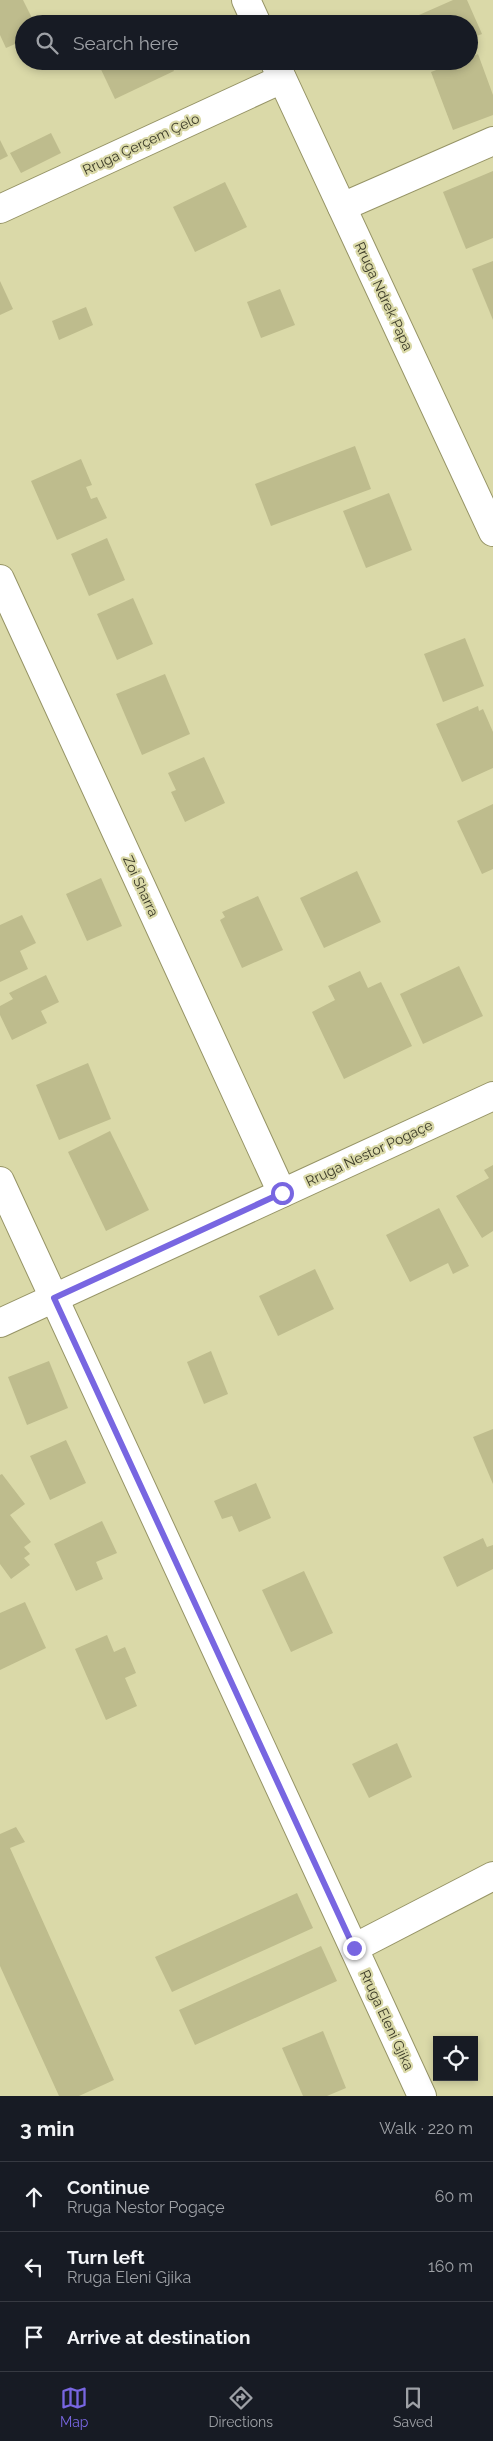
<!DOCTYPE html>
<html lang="en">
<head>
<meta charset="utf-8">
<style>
	body { margin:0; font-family:Raleway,sans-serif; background:#20242c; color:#f1f3f6 }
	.controls { position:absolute; right:15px; bottom:15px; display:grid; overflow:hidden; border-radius:0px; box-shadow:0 2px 8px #0003 }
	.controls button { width:45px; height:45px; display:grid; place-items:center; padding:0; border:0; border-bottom:1px solid #363941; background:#171b24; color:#f1f3f6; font:25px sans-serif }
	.stop { position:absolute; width:15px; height:15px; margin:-11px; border:4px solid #7866e1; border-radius:50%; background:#fff }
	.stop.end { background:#7866e1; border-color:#fff; box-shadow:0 1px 5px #0008 }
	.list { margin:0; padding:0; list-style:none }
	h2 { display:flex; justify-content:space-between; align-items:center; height:65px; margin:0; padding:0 20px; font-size:21px }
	h2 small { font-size:16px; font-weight:400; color:#9ea1a6 }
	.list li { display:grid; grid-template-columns:32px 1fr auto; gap:15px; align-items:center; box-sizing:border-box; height:70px; padding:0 20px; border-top:1px solid #363941 }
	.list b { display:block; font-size:19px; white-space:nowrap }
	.list p { margin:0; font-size:16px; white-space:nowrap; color:#9ea1a6 }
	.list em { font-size:16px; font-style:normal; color:#9ea1a6 }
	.icon { flex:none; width:28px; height:28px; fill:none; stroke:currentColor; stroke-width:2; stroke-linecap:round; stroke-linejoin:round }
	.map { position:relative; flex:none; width:493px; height:2096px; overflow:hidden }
	.search { position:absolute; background:#171b24; box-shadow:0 2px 8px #0003; left:15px; right:15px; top:15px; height:55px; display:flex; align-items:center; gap:12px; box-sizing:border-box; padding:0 18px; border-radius:28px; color:#9ea1a6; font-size:19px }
	.sheet { height:275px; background:#171b24 }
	nav { display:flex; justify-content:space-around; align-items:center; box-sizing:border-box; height:70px; border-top:1px solid #363941; background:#171b24; font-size:14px; color:#9ea1a6 }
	nav a { display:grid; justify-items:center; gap:2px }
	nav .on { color:#7866e1 }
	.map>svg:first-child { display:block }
	.building { fill:#bebc8d }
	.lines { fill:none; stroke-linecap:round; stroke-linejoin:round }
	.minor-casing { stroke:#969466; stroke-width:30 }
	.minor { stroke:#fff; stroke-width:28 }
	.route { stroke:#7866e1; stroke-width:6 }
	.labels { text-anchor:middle; stroke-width:4.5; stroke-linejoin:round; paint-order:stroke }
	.street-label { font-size:14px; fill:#3c3b28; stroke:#dad9a8 }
</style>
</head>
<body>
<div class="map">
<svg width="493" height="2096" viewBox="0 0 493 2096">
	<rect width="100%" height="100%" fill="#dad9a8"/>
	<g class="building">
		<path d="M 0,0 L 23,0 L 35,24 L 24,24 L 24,40 L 6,48 L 0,35 Z"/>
		<path d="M 453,0 L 467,0 L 482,34 L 469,39 L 469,24 L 423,24 L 419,15 Z"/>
		<path d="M 478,54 L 493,95 L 493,115 L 453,130 L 431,72 L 460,61 L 469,61 L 469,58 Z"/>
		<path d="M 97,61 L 169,61 L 174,71 L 115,99 Z"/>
		<path d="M 51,133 L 61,153 L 21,173 L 10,153 Z"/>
		<path d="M 0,140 L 8,156 L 0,160 Z"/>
		<path d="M 493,171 L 493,238 L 466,249 L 443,192 Z"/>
		<path d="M 225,182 L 247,227 L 195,252 L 173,207 Z"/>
		<path d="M 493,261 L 493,320 L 472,269 Z"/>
		<path d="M 0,281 L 13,309 L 0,315 Z"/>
		<path d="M 280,289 L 295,325 L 261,338 L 247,302 Z"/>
		<path d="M 86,307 L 93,325 L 59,340 L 52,321 Z"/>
		<path d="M 355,446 L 371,489 L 271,526 L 255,484 Z"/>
		<path d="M 81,459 L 92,485 L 86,487 L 91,499 L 97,497 L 107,518 L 57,540 L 31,481 Z"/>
		<path d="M 389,493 L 412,550 L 366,568 L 343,511 Z"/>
		<path d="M 107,538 L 125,580 L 89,596 L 71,554 Z"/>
		<path d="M 133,598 L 153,644 L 117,660 L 97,614 Z"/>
		<path d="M 465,638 L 484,686 L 443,702 L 424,654 Z"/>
		<path d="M 165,674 L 190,734 L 142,755 L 116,694 Z"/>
		<path d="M 478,706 L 479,711 L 483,709 L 493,732 L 493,768 L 462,782 L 436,724 Z"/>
		<path d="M 204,757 L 225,803 L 185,822 L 171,792 L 176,790 L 168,773 Z"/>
		<path d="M 493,804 L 493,869 L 482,874 L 457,821 Z"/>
		<path d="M 357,871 L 381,922 L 324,948 L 300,898 Z"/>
		<path d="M 101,878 L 122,926 L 87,941 L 66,894 Z"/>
		<path d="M 258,896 L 283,950 L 242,968 L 220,920 L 225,917 L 222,912 Z"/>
		<path d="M 22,915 L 36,943 L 20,951 L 28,969 L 0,982 L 0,925 Z"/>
		<path d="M 459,966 L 483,1016 L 423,1044 L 400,994 Z"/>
		<path d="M 360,971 L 368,988 L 381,982 L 412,1046 L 344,1079 L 312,1012 L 335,1000 L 328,986 Z"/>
		<path d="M 46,975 L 59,1002 L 41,1011 L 47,1023 L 12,1040 L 0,1015 L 0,1006 L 13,999 L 9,993 Z"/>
		<path d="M 88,1063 L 111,1119 L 59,1140 L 36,1085 Z"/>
		<path d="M 110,1131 L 149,1210 L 106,1231 L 68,1152 Z"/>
		<path d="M 493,1165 L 493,1231 L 482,1238 L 456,1196 L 489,1178 L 484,1170 Z"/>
		<path d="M 439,1208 L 469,1266 L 453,1274 L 448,1263 L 410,1282 L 386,1235 Z"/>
		<path d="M 315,1269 L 334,1309 L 278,1336 L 259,1296 Z"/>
		<path d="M 211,1351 L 228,1394 L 204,1404 L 187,1362 Z"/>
		<path d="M 49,1361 L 68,1408 L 27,1425 L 8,1377 Z"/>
		<path d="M 493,1429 L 493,1484 L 473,1437 Z"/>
		<path d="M 66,1440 L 86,1483 L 50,1500 L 30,1456 Z"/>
		<path d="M 2,1474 L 25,1504 L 10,1515 L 31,1542 L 24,1547 L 30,1554 L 24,1558 L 30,1565 L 11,1579 L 0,1564 L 0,1475 Z"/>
		<path d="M 256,1483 L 271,1518 L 239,1532 L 232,1516 L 222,1519 L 214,1501 Z"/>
		<path d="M 102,1521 L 117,1553 L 96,1562 L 103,1579 L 76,1591 L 54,1544 Z"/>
		<path d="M 483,1538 L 487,1547 L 493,1545 L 493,1569 L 457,1587 L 443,1557 Z"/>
		<path d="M 304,1571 L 333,1633 L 291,1652 L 262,1590 Z"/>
		<path d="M 25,1602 L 46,1648 L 0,1670 L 0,1613 Z"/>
		<path d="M 107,1635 L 114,1652 L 125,1647 L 136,1673 L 125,1678 L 137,1706 L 106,1720 L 75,1649 Z"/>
		<path d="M 397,1743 L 412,1777 L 369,1798 L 352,1764 Z"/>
		<path d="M 16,1827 L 25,1842 L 10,1848 L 114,2080 L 79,2096 L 59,2096 L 0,1966 L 0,1834 Z"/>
		<path d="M 297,1893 L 313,1928 L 172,1992 L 155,1957 Z"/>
		<path d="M 321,1946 L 337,1981 L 195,2045 L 179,2010 Z"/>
		<path d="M 323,2031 L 346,2088 L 327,2096 L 303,2096 L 282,2048 Z"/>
	</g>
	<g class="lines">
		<defs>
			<g id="minor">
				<path d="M 246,0 L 257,24"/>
				<path d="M 274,61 L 493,532"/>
				<path d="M 342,207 L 493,141"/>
				<path d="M 0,209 L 282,79"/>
				<path d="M 0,579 L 282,1193"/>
				<path d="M 0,1181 L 422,2096"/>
				<path d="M 0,1323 L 493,1096"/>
				<path d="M 354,1948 L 493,1876"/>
			</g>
		</defs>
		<use href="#minor" class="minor-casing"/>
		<use href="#minor" class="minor"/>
	</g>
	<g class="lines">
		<path class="route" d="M 282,1193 L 54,1298 L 354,1948"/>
	</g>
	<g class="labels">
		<g class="street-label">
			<text transform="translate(141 144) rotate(-25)" y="5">Rruga Çerçem Çelo</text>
			<text transform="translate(384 296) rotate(65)" y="5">Rruga Ndrek Papa</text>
			<text transform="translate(141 886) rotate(65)" y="5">Zoi Sharra</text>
			<text transform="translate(369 1153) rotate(-25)" y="5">Rruga Nestor Pogaçe</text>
			<text transform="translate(387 2020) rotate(65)" y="5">Rruga Eleni Gjika</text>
		</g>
	</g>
</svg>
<div class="controls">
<button><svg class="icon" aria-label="locate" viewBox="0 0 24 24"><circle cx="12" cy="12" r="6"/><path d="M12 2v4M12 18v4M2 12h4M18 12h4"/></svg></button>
</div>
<div class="stop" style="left:282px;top:1193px"></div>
<div class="stop end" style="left:354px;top:1948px"></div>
<div class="search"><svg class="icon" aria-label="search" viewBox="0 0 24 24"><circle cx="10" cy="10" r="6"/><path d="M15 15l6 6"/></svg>Search here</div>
</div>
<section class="sheet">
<h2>3 min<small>Walk · 220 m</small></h2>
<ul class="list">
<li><svg class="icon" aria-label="ahead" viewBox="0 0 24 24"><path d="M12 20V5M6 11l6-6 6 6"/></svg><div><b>Continue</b><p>Rruga Nestor Pogaçe</p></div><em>60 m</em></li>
<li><svg class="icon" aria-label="left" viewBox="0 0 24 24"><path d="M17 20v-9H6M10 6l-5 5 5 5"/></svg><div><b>Turn left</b><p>Rruga Eleni Gjika</p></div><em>160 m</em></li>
<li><svg class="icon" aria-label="arrive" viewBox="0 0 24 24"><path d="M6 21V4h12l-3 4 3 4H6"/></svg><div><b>Arrive at destination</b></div></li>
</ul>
</section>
<nav>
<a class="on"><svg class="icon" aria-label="map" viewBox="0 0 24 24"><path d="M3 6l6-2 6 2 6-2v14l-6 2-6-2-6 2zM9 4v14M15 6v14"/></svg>Map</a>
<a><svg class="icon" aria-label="directions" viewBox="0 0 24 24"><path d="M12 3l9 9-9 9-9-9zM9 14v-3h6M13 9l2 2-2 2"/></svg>Directions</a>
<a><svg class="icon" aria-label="saved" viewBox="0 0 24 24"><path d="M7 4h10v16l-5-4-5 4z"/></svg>Saved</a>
</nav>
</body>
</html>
